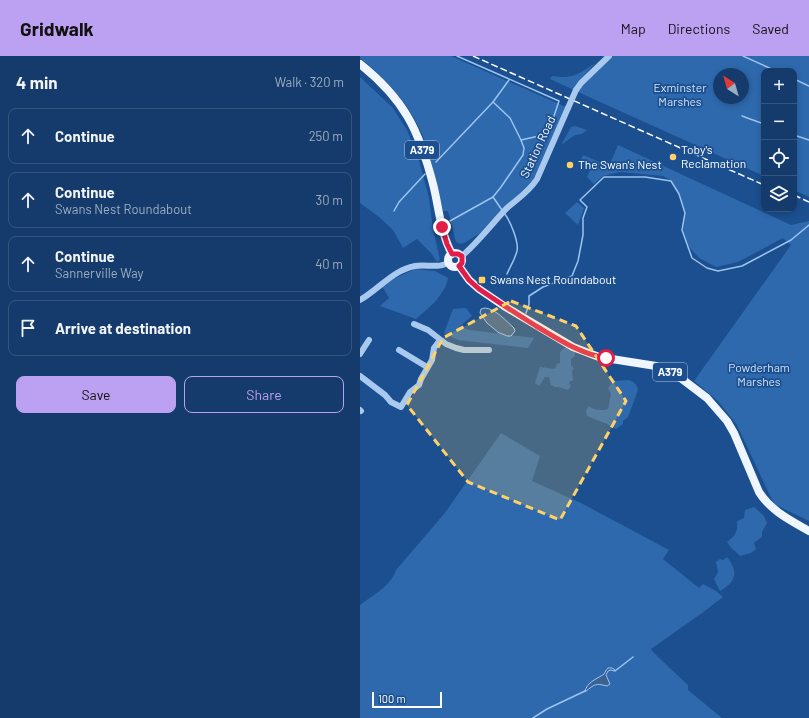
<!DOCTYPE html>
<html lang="en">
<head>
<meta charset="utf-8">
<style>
	body { margin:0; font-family:Barlow,sans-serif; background:#214673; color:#f1f3f6 }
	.controls { position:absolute; right:12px; top:12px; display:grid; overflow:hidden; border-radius:8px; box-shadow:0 2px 6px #0003 }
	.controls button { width:36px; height:36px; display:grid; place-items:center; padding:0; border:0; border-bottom:1px solid #33557e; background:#143b6b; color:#f1f3f6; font:20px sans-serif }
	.compass { position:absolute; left:353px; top:12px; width:36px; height:36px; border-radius:50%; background:#143b6b; box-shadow:0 2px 6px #0003; rotate:323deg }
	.scale { position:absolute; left:12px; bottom:10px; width:70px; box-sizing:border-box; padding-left:4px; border:2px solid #fff; border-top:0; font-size:11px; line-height:14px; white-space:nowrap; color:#fff; -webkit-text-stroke:3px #1b4f8f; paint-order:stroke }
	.stop { position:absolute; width:12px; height:12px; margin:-9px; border:3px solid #e11d48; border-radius:50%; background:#fff }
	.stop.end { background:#e11d48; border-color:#fff; box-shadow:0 1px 4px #0008 }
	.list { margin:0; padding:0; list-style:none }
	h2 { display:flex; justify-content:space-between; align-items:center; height:52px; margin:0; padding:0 16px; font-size:17px }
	h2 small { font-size:13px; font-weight:400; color:#9dadc1 }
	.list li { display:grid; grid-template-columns:26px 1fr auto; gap:12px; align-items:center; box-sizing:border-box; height:56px; margin:0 8px 8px; padding:0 8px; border:1px solid #33557e; border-radius:8px }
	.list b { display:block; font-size:15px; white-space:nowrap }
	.list p { margin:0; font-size:13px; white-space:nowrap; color:#9dadc1 }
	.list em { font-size:13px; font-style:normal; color:#9dadc1 }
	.actions { display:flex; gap:8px; padding:12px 16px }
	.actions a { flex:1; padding:9px 0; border:1px solid #bca0f2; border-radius:8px; text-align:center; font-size:14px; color:#bca0f2 }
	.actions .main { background:#bca0f2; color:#111 }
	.icon { flex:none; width:22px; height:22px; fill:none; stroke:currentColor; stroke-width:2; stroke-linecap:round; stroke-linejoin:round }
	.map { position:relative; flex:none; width:449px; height:662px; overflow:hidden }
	header { display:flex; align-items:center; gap:24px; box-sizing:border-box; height:56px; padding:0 20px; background:#bca0f2; color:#111 }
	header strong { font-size:19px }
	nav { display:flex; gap:22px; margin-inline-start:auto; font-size:14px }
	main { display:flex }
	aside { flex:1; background:#143b6b }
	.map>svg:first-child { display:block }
	.green { fill:#2e69ad; fill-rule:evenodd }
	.water { fill:#3c6290; stroke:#9cc4f0 }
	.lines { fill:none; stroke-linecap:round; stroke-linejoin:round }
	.stream { stroke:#9cc4f0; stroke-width:1.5 }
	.minor { stroke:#a9c9ee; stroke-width:6 }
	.major { stroke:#f0f6ff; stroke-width:8 }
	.rail { stroke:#fff; stroke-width:1.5; stroke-dasharray:7 3; stroke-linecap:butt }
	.minor-bridge { stroke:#a9c9ee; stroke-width:6 }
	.route { stroke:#e11d48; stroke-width:5 }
	.marked { fill:#ffd166; fill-opacity:0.2; stroke:#ffd166; stroke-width:3; stroke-dasharray:8 5; stroke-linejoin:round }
	.poi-dot { fill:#ffd166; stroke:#1b4f8f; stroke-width:1.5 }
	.labels { text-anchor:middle; stroke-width:3.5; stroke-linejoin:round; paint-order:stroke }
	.shield { fill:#1b4f8f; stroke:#bbcadd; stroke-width:1 }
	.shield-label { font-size:11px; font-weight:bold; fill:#fff }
	.park-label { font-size:12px; fill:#cfe3fa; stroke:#1b4f8f }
	.street-label { font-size:12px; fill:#fff; stroke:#1b4f8f }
	.poi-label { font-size:12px; fill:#fff; stroke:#1b4f8f; text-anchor:start }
</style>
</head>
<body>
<header>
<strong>Gridwalk</strong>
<nav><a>Map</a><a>Directions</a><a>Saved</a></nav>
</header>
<main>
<aside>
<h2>4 min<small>Walk · 320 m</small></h2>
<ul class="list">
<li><svg class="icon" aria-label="ahead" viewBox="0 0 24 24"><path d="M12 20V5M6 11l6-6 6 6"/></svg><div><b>Continue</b></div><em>250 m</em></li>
<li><svg class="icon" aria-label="ahead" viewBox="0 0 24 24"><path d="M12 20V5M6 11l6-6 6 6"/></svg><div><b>Continue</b><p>Swans Nest Roundabout</p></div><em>30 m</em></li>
<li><svg class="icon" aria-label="ahead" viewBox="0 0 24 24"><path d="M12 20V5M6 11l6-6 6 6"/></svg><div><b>Continue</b><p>Sannerville Way</p></div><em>40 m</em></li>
<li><svg class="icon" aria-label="arrive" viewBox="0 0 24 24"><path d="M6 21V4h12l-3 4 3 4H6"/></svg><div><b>Arrive at destination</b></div></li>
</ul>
<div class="actions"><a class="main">Save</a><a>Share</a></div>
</aside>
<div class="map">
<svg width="449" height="662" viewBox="0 0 449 662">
	<rect width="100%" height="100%" fill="#1b4f8f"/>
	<g class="green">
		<path d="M 0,0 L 91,0 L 206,51 L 171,128 L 127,173 L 104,187 L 100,188 L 96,186 L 88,155 L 83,155 C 76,130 72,102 62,78 C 49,48 26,22 0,2 Z"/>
		<path d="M 243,0 L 449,0 L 449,141 L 434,134 L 434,15 L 404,15 L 404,120 L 218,36 L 223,28 L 246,3 ZM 359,18 L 383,18 L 383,42 L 359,42 Z"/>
		<path d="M 235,7 L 219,25 L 214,34 L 190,23 L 192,20 C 214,23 217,19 235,7 Z"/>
		<path d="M 0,21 L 32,51 L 47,74 L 58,101 L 69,142 L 73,173 L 80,204 L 77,206 L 71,197 L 57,183 L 43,192 L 33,174 L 19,161 L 0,147 Z"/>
		<path d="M 215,70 L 227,74 L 222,78 L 215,79 L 201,89 L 211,71 Z"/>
		<path d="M 258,89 L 431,169 L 449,165 L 449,465 L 414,448 L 377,369 L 358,345 L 334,325 L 431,189 L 423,182 L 378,206 L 356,211 L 339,202 L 329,191 L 323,175 L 326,157 L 320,139 L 312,125 L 303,120 L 260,116 L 243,120 L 234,128 L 227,121 L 231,112 L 220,106 L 223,99 L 249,110 Z"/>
		<path d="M 217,146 L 224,152 L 218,169 L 205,157 Z"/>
		<path d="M 55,213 L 75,215 L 88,222 C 85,239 68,253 56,263 L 20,250 L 29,242 L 22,230 L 27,226 Z"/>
		<path d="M 106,252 L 112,260 L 99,271 L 110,274 L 174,282 L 168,292 L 98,284 L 84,277 L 93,253 Z"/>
		<path d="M 204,292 L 208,292 L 215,296 L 215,300 L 211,303 L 211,310 L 212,310 L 214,313 L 212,315 L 213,325 L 210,325 L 209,327 L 211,330 L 208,334 L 198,331 L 195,331 L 191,329 L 189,321 L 185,321 L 179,330 L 175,327 L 180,311 L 195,313 L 197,308 L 200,307 L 200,296 Z"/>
		<path d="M 269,324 C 274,326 277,328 278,334 L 268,361 L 263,365 L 263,368 L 256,373 L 247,368 L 227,360 L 226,354 L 229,350 C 233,354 243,355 248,353 L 251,338 L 248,332 L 254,325 Z"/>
		<path d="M 141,377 L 180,400 L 172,425 L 221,447 L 309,494 L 303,503 L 339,532 L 343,528 L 356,535 L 363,541 L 342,557 L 291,593 L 295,598 L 328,629 L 328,634 L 362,662 L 0,662 L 0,549 C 13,539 31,530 36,514 L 84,458 Z"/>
		<path d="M 394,451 L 404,460 L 407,467 L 402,476 L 402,481 L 394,487 L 396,493 L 391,497 L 380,500 L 374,494 L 373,494 L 367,486 C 375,480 378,476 377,465 L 384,462 L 385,454 Z"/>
		<path d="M 367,501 C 379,516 376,526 360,535 L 354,523 L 358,516 L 356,506 L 360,503 L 363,504 Z"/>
	</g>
	<g class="water">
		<path d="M 125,252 C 136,253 146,265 154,272 L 155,275 L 151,280 L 147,280 L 140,277 L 139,277 L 127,267 L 120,257 L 121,253 Z"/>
		<path d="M 248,612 L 252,612 L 255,614 L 254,615 L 251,614 L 248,615 L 246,619 L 250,628 L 247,630 C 235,627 235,628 225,636 C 226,626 239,622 244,618 C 245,616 246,614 248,612 Z"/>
	</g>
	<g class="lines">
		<g class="stream">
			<path d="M 97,0 L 199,45 L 188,78 L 161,84"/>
			<path d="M 383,0 L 416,15"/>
			<path d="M 434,23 L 449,30"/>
			<path d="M 382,60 L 404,68"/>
			<path d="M 434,79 L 449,84"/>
			<path d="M 76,106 L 133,46 L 149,24"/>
			<path d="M 133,141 L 142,154"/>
			<path d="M 34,155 L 39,146 L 65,118"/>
			<path d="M 144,157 C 150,164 159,186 157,195 C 155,203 150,211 147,218"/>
			<path d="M 90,165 L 133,141 L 141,131 L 163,99 L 164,92 L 161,84 L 150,62 L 133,46"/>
			<path d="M 166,257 L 169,248 L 169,240 L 183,231 L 212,220 L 218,205 L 223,179 L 223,162 L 227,151 L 220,144 L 244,121 L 285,121 L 311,125 L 319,138 L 325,157 L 322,174 L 332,202 L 347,212 L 358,215 L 382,210 L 431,184 L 449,169"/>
			<path d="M 255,615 L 273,601"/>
			<path d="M 173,662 L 187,653 L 225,635"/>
		</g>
		<g class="minor">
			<path d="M 216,34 L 221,27 L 249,0"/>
			<path d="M 102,200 C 118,186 131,169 146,153 C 157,143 169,136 177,123 L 208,52"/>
			<path d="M 0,244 C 19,233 33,214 55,210 C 66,208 80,213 89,206"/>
			<path d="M 54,268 L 68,274 L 86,288 L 96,292 L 104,294 L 129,294"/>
			<path d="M 39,294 L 67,311"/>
			<path d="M 0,298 L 9,284"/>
			<path d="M 0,320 L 25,339 L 31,346 L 41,351 L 50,336 L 59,329 L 61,323 L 72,304 L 74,292 L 80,284"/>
			<path d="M 0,354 L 1,355"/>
		</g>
		<g class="major">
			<path d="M 0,8 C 44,43 59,74 73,128 C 79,151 80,176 92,198"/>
			<circle cx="95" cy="204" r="7"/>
			<path d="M 99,210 L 109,224 L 119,233 L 144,250 L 213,291 L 239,301 L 296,310 L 322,323 L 347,342 L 367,365 L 374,377 L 399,436 C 411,455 430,464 449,475"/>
		</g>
		<g class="rail">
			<path d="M 113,0 L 404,129"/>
			<path d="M 434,139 L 449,146"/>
		</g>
		<path class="minor-bridge" d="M 208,52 L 216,34"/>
	</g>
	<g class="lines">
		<path class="route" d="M 82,171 L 87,188 L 92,198 L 98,198 L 102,200 L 102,207 L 99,210 L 109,224 L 119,233 C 138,246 157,258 176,270 C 198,283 220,298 246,302"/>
	</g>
	<path class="marked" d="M 151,245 L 216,270 L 266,345 L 200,464 L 108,426 L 47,349 L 83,282 Z"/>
	<g class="poi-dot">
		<circle cx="313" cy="101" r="4"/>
		<circle cx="210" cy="109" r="4"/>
		<rect x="118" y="220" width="8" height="8" rx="2"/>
	</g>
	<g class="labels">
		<g class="shield">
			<rect x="45" y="85" width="34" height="18" rx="3"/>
			<rect x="293" y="307" width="34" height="18" rx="3"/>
		</g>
		<g class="shield-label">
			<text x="62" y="98">A379</text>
			<text x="310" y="320">A379</text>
		</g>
		<g class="park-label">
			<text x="320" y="36">Exminster<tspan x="320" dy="14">Marshes</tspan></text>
			<text x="399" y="316">Powderham<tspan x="399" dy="14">Marshes</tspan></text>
		</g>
		<g class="street-label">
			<text transform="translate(178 91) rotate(-65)" y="4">Station Road</text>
		</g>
		<g class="poi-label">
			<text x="321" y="98">Toby's<tspan x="321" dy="14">Reclamation</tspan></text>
			<text x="218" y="113">The Swan's Nest</text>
			<text x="130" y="228">Swans Nest Roundabout</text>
		</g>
	</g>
</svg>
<div class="controls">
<button>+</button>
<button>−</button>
<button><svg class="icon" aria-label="locate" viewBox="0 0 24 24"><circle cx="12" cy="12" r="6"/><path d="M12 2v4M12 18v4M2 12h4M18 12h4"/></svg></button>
<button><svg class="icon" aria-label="layers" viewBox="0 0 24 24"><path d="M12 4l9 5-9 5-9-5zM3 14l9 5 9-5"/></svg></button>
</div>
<svg class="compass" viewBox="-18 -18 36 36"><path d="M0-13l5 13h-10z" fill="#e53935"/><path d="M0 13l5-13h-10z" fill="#9dadc1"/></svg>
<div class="scale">100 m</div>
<div class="stop" style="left:246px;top:302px"></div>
<div class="stop end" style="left:82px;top:171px"></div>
</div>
</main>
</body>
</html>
